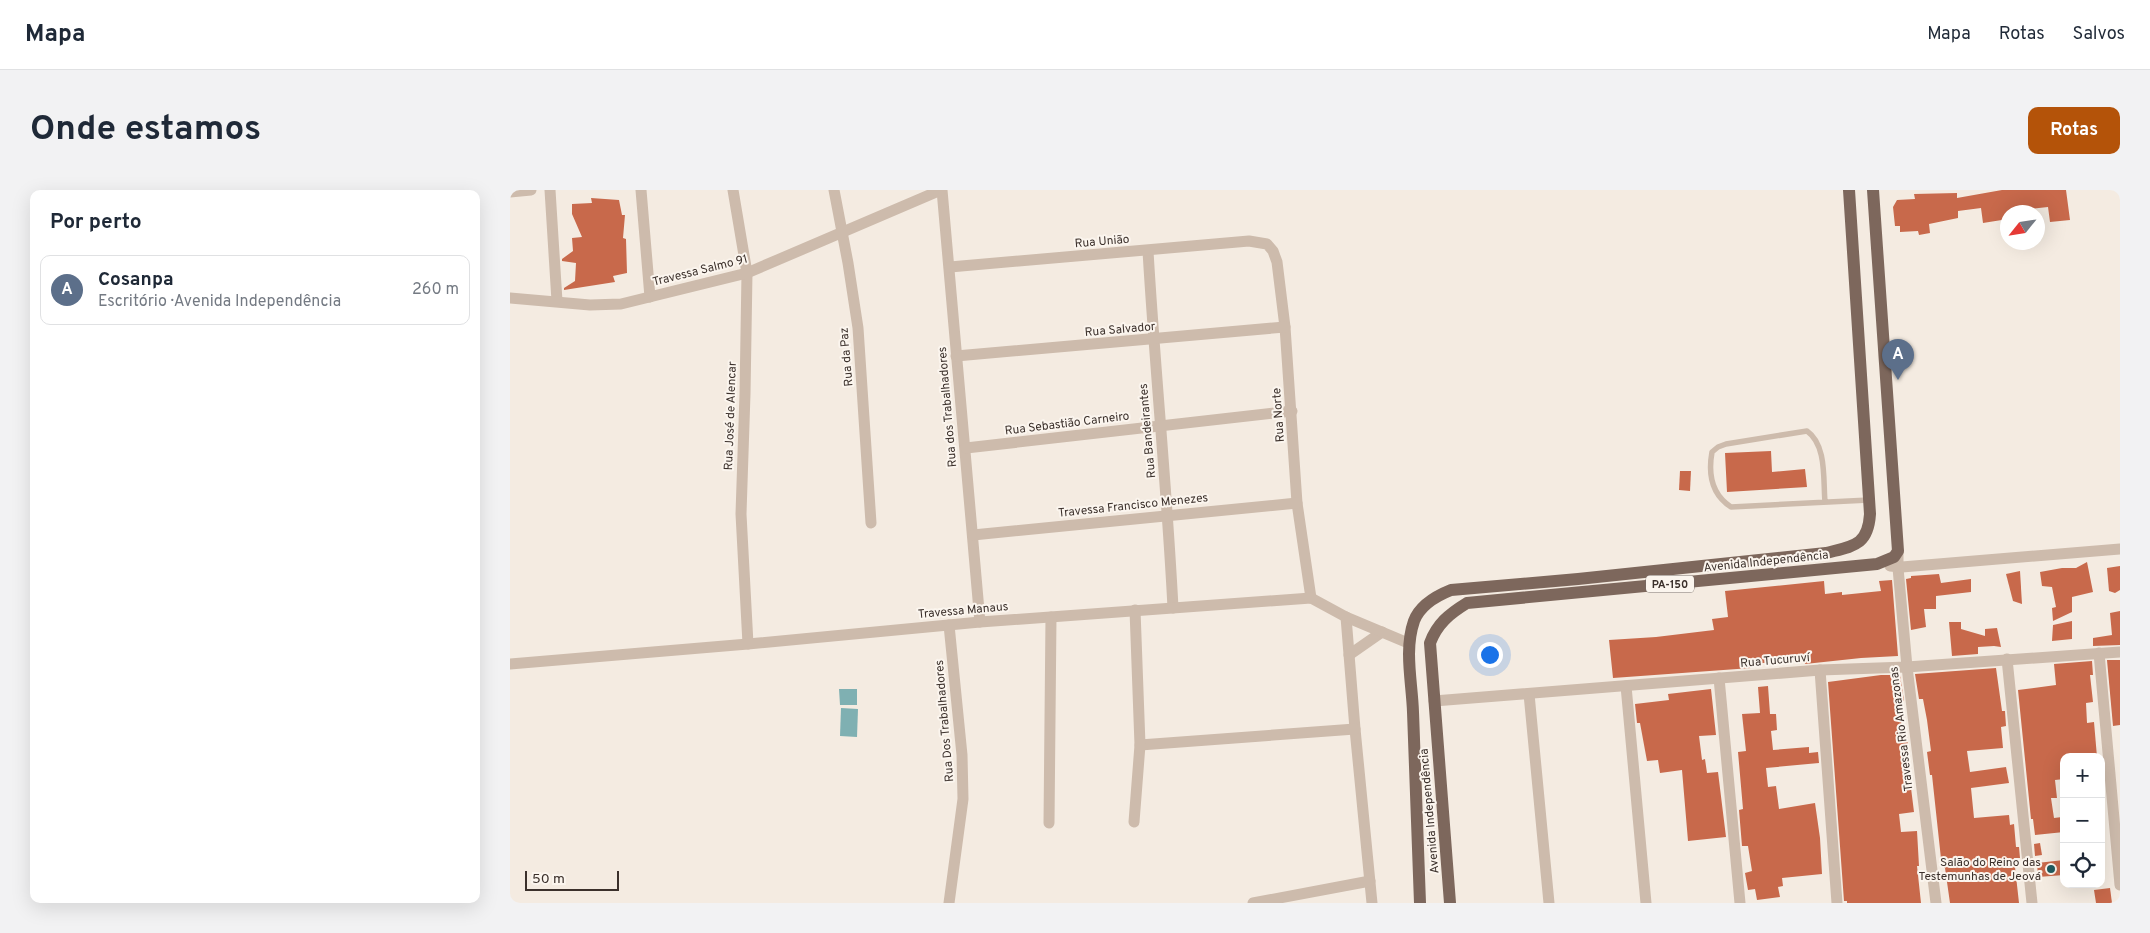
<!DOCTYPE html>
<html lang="pt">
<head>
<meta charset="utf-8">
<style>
	body { margin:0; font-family:Overpass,sans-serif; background:#f2f2f3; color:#1f2937 }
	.controls { position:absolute; right:15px; bottom:15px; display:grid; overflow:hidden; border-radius:10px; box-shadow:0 5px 20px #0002 }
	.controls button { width:45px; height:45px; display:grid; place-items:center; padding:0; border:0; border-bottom:1px solid #e0e1e3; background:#fff; color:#1f2937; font:25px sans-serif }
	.compass { position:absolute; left:1490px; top:15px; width:45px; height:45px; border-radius:50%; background:#fff; box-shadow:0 5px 20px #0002; rotate:240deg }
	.scale { position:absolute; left:15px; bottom:12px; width:94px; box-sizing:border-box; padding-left:5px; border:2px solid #3b302b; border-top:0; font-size:14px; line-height:18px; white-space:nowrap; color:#3b302b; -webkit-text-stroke:4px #fbf5ee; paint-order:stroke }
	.you { position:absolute; left:979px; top:464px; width:18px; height:18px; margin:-12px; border:4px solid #fff; border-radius:50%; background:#1a73e8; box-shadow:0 0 0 8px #1a73e833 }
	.badge { display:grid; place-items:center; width:32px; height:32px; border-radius:50%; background:#b45309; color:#fff; font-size:16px; font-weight:700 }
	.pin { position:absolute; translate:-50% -41px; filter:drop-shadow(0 1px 2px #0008) }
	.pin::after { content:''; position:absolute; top:26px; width:18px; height:15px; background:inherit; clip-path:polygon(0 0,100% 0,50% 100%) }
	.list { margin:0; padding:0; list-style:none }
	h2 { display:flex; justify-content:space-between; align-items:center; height:65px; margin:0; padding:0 20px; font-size:21px }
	h2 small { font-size:16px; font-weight:400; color:#747a83 }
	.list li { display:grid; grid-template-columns:32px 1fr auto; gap:15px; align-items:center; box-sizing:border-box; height:70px; margin:0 10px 10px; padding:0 10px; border:1px solid #e0e1e3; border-radius:10px }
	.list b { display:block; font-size:19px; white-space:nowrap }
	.list p { margin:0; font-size:16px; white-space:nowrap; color:#747a83 }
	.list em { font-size:16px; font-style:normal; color:#747a83 }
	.icon { flex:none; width:28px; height:28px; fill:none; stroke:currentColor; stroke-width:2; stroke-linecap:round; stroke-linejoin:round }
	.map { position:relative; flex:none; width:1610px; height:713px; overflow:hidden; border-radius:10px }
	header { display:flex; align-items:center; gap:30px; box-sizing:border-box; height:70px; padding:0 25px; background:#fff; border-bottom:1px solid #e0e1e3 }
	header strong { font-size:24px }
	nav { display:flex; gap:28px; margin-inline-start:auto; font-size:18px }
	.intro { display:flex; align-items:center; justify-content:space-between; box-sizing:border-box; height:120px; padding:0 30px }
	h1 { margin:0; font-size:35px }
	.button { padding:12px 22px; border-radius:10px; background:#b45309; color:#fff; font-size:18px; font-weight:700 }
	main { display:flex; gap:30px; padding:0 30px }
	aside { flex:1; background:#fff; border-radius:10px; box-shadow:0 5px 20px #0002 }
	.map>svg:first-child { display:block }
	.water { fill:#7fb0b2 }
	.building { fill:#c8694b }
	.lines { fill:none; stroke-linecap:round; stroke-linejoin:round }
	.lane { stroke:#cdbbac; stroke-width:5.5 }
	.street { stroke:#cdbbac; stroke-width:11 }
	.primary { stroke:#7d675c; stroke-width:12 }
	.poi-dot { fill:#1f5a5e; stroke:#fbf5ee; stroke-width:2 }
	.labels { text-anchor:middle; stroke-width:4; stroke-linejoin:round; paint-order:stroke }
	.shield { fill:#fbf5ee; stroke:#756b66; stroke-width:1 }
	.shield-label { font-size:11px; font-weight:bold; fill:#3b302b }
	.street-label { font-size:12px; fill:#3b302b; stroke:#fbf5ee }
	.poi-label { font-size:12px; fill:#3b302b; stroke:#fbf5ee; text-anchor:end }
</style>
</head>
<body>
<header>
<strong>Mapa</strong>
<nav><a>Mapa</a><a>Rotas</a><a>Salvos</a></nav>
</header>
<div class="intro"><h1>Onde estamos</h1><a class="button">Rotas</a></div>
<main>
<aside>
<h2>Por perto<small></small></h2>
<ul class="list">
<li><span class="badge" style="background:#5c6f8a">A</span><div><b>Cosanpa</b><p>Escritório · Avenida Independência</p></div><em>260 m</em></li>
</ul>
</aside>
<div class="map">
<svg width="1610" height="713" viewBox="0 0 1610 713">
	<rect width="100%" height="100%" fill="#f4ebe1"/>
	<g class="water">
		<path d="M 329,499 L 347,499 L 347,515 L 330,515 Z"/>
		<path d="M 331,518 L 348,519 L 347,547 L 330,546 Z"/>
	</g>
	<g class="building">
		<path d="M 1492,0 L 1556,0 L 1560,30 L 1540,32 L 1538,17 L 1501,21 L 1498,22 L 1498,29 L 1473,33 L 1471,18 L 1448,21 L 1448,28 L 1419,34 L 1420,43 L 1409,45 L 1408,41 L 1390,42 L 1390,36 L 1385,36 L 1383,17 L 1387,10 L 1405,9 L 1404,4 L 1447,3 L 1447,8 Z"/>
		<path d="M 81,8 L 109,10 L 112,25 L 115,25 L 113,48 L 116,49 L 117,83 L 103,86 L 105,92 L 54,100 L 54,98 L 65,91 L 66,73 L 52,71 L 52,69 L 63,61 L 62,48 L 72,47 L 62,24 L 62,14 L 82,13 Z"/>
		<path d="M 1261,261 L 1262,282 L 1295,279 L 1297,297 L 1217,302 L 1215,263 Z"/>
		<path d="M 1170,281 L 1181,281 L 1180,301 L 1169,300 Z"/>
		<path d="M 1577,372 L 1583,402 L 1562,407 L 1562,422 L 1543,431 L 1542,418 L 1546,417 L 1542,397 L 1532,396 L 1530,382 L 1552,378 L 1566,378 Z"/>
		<path d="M 1610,376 L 1610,400 L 1605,403 L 1599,401 L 1597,378 Z"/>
		<path d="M 1510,381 L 1512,414 L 1503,411 L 1496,384 Z"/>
		<path d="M 1429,384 L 1431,393 L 1461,389 L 1461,402 L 1426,406 L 1426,419 L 1414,419 L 1416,437 L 1401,440 L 1396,389 L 1401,388 L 1401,386 Z"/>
		<path d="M 1382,390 L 1388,466 L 1351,468 L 1295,474 L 1294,471 L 1286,471 L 1253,473 L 1241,475 L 1241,478 L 1103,488 L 1099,450 L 1146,447 L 1204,440 L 1202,429 L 1218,427 L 1215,401 L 1314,391 L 1315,404 L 1332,402 L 1332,405 L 1371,401 L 1369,391 Z"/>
		<path d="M 1610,421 L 1610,455 L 1583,456 L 1583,448 L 1602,445 L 1600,423 Z"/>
		<path d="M 1562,431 L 1562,449 L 1542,451 L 1543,435 Z"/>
		<path d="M 1439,432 L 1451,432 L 1451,439 L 1475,446 L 1475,439 L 1487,438 L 1491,457 L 1484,456 L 1468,457 L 1468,464 L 1442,466 Z"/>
		<path d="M 1597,470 L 1610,470 L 1610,535 L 1603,536 Z"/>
		<path d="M 1582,471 L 1583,485 L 1580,485 L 1583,512 L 1576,513 L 1577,533 L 1584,532 L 1587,567 L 1554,567 L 1554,589 L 1545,590 L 1547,608 L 1541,608 L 1544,628 L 1552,627 L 1554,642 L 1525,645 L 1523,629 L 1521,629 L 1508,500 L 1546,495 L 1544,474 Z"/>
		<path d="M 1486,478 L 1492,521 L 1495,521 L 1496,536 L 1491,537 L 1493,558 L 1457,561 L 1460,582 L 1496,577 L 1499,593 L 1461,598 L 1464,628 L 1499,625 L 1500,635 L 1504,634 L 1506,657 L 1509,657 L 1510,668 L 1504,668 L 1509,713 L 1440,713 L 1435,678 L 1432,678 L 1422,585 L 1420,585 L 1417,562 L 1421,561 L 1417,530 L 1413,509 L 1409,509 L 1405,484 Z"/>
		<path d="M 1371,485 L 1390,485 L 1394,511 L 1389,512 L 1393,548 L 1397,547 L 1399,566 L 1397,566 L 1404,622 L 1389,624 L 1391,642 L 1407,641 L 1409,676 L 1407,676 L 1411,713 L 1337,713 L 1337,711 L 1334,711 L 1318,492 Z"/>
		<path d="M 1258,496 L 1260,524 L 1266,524 L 1267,540 L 1261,541 L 1263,560 L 1299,557 L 1299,563 L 1308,562 L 1309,573 L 1256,578 L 1258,597 L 1266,596 L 1269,619 L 1305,613 L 1310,648 L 1312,684 L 1272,688 L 1273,696 L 1268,697 L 1270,707 L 1247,710 L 1245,699 L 1238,700 L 1235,683 L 1242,681 L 1238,656 L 1232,656 L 1229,620 L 1233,619 L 1228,562 L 1236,561 L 1232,524 L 1250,523 L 1248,497 Z"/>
		<path d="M 1201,499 L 1206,545 L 1189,546 L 1192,570 L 1195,569 L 1197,583 L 1208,582 L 1216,647 L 1178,651 L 1172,580 L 1150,583 L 1148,570 L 1137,571 L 1130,533 L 1127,533 L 1125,514 L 1159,510 L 1158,504 Z"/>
		<path d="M 1530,653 L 1532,665 L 1525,666 L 1524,654 Z"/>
		<path d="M 1554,670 L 1554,685 L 1528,687 L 1527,673 Z"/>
		<path d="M 1600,698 L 1602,713 L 1586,713 L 1584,700 Z"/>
	</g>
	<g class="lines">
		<path class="lane" d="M 1315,312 C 1313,290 1317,255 1297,241 L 1216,254 L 1208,257 L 1202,262 C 1198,284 1201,304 1221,317 L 1359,310"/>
		<g class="street">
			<path d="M 40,0 L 47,111"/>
			<path d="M 131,0 L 140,107"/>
			<path d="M 223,0 L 237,83 L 235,204 L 231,324 L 238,454"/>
			<path d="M 324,0 L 338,73 L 348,138 L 361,333"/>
			<path d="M 432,0 L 470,432"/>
			<path d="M 0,2 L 21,0"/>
			<path d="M 638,61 C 645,180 657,299 663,418"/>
			<path d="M 440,77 L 739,51 L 757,54 L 763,61 L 767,72 L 775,137 L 787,313 L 801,408"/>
			<path d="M 0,108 L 80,115 L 111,114 L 237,83 L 431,0"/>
			<path d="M 446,166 L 775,137"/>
			<path d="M 456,258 L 782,221"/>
			<path d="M 463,345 L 787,313"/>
			<path d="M 1388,361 L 1388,378 L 1397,477 L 1426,713"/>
			<path d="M 1380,376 L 1392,377 L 1610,359"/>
			<path d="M 836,427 L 845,539 L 862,713"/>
			<path d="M 439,435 L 452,565 L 453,609 L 439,713"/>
			<path d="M 1589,463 L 1610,695"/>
			<path d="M 839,465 L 872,442"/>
			<path d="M 1497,469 L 1522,713"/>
			<path d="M 0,474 L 238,454 L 470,432 L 801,408 L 836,427 L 898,453"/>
			<path d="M 1310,480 L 1327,713"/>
			<path d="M 1209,488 L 1230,713"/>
			<path d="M 1116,496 L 1136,713"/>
			<path d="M 1019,504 L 1039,713"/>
			<path d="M 924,511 L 1310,480 L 1397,477 L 1610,462"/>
			<path d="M 630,555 L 845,539"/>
			<path d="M 624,632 L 630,555 L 625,420"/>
			<path d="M 539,633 L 541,427"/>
			<path d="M 743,713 L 860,691"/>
		</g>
		<g class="primary">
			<path d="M 910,713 C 908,649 905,586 903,522 C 902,492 894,460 904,431 C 910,415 926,406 941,400 L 1068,389 L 1316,363 C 1343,356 1358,356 1360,324 L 1339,0"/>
			<path d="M 940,713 L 920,453 C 927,434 939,424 957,413 L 1367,374 L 1384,367 L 1388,361 L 1363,0"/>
		</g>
	</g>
	<circle class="poi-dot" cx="1541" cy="679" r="5"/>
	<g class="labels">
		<rect class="shield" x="1136" y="385.5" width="48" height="17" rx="4"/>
		<g class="shield-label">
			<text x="1160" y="398">PA-150</text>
		</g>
		<g class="street-label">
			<text transform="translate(592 51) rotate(-5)" y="4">Rua União</text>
			<text transform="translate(190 80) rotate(-14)" y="4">Travessa Salmo 91</text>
			<text transform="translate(610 139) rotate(-5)" y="4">Rua Salvador</text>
			<text transform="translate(336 167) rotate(-95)" y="4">Rua da Paz</text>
			<text transform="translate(437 217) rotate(-95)" y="4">Rua dos Trabalhadores</text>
			<text transform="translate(768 225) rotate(-94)" y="4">Rua Norte</text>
			<text transform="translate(220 226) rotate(-88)" y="4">Rua José de Alencar</text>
			<text transform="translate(557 233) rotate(-7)" y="4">Rua Sebastião Carneiro</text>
			<text transform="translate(637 241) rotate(-95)" y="4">Rua Bandeirantes</text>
			<text transform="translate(623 315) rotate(-6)" y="4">Travessa Francisco Menezes</text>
			<text transform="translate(1256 371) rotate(-6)" y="4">Avenida Independência</text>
			<text transform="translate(453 420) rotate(-5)" y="4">Travessa Manaus</text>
			<text transform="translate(1265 470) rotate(-5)" y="4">Rua Tucuruví</text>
			<text transform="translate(434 531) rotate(-95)" y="4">Rua Dos Trabalhadores</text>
			<text transform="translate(1391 539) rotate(-97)" y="4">Travessa Rio Amazonas</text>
			<text transform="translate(919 621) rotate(-95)" y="4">Avenida Independência</text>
		</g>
		<g class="poi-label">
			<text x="1531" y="676">Salão do Reino das<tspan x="1531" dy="14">Testemunhas de Jeová</tspan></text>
		</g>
	</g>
</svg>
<div class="controls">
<button>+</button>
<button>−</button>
<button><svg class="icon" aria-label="locate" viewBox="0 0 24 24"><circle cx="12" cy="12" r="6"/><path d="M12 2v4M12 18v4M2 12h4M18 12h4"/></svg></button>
</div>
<svg class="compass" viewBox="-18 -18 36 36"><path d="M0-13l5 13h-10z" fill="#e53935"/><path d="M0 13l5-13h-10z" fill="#747a83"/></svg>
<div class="scale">50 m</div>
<div class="you"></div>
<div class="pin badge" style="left:1388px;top:190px;background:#5c6f8a">A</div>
</div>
</main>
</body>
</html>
